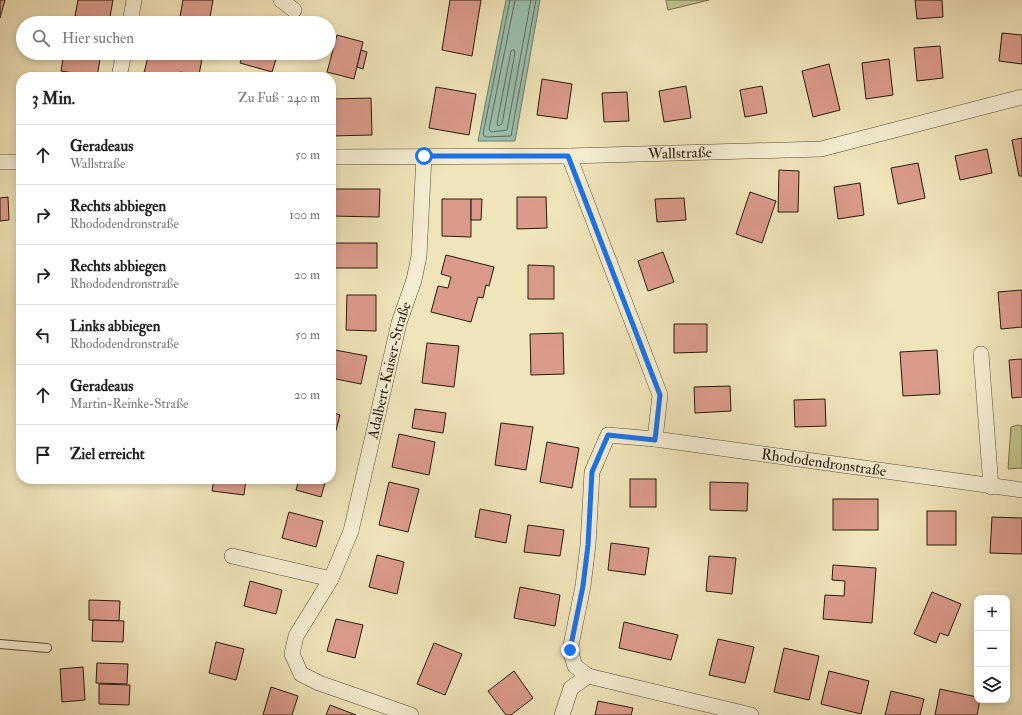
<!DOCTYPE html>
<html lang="de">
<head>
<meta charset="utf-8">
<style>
	body { margin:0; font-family:"IM FELL Double Pica",serif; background:#f2f2f2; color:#222 }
	.controls { position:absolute; right:12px; bottom:12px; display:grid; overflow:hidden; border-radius:8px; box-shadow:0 2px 6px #0003 }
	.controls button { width:36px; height:36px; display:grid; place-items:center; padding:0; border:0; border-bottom:1px solid #e0e0e0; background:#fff; color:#222; font:20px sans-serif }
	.stop { position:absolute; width:12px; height:12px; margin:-9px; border:3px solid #1a73e8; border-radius:50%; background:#fff }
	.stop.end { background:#1a73e8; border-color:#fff; box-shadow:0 1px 4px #0008 }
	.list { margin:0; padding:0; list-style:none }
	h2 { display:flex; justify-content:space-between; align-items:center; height:52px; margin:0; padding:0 16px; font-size:17px }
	h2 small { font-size:13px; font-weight:400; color:#767676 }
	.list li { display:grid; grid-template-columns:26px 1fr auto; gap:12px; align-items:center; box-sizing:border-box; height:60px; padding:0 16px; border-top:1px solid #e0e0e0 }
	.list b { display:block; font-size:15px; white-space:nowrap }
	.list p { margin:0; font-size:13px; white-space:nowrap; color:#767676 }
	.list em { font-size:13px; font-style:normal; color:#767676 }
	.icon { flex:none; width:22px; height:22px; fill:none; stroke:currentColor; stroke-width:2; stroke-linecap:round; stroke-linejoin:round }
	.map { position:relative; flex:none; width:1022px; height:715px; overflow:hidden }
	.search { position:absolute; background:#fff; box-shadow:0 2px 6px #0003; left:16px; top:16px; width:320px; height:44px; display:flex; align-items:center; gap:10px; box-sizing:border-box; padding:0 14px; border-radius:22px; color:#767676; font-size:15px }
	.panel { position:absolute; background:#fff; box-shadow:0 2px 6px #0003; left:16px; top:72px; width:320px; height:412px; border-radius:16px }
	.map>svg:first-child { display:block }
	.green { fill:#bec28c; stroke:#746e4c }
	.water { fill:#9abfad; stroke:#6d7d6d }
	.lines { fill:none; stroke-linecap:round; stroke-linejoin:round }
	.shore { stroke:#626c5c; stroke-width:1 }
	.building { fill:#db9b8b; stroke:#291a0c }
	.service-casing { stroke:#5b4c38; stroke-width:10 }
	.minor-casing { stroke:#5b4c38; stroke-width:16 }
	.service { stroke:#f5edd2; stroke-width:8 }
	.minor { stroke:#f5edd2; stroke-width:15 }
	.route { stroke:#1a73e8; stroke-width:5 }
	.labels { text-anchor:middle; stroke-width:3; stroke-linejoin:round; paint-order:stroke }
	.street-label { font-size:15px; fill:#291a0c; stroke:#f5edd2 }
</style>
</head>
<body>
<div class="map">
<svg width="1022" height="715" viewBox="0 0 1022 715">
	<rect width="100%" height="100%" fill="#f0e4ba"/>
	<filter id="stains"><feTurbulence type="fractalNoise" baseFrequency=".005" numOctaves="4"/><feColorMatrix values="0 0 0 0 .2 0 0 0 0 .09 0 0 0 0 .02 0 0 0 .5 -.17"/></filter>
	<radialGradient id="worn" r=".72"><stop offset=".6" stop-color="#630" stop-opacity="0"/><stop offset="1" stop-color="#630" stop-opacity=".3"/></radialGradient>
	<g class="green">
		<path d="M 666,0 L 709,0 L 668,10 Z"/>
		<path d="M 1018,425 L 1022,426 L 1022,468 L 1008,469 L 1011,427 Z"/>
	</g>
	<path class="water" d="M 506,0 L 540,0 L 515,141 L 478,141 Z"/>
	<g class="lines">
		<g class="shore">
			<path d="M 510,0 L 483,134 L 485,137 L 511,136 L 536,0"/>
			<path d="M 515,0 L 489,129 L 491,132 L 507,130 L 531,0"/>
			<path d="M 514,50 L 515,52 L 502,124 L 498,126 L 497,123 L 511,51 Z"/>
		</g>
	</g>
	<g class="building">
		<path d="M 0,0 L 5,0 L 0,18 Z"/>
		<path d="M 78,0 L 113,0 L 109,22 L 75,16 Z"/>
		<path d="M 183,0 L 213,0 L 209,23 L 179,22 Z"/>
		<path d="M 450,0 L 481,0 L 472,56 L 442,50 Z"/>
		<path d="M 915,0 L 942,0 L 943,17 L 917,19 Z"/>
		<path d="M 1002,33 L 1022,35 L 1022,64 L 999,61 Z"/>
		<path d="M 337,35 L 363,42 L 354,79 L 327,72 Z"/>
		<path d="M 940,46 L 943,78 L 917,81 L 914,48 Z"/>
		<path d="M 361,50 L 367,52 L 363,69 L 357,67 Z"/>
		<path d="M 64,53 L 101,53 L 97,77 L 61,71 Z"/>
		<path d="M 149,53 L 203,53 L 199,75 L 180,72 L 174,77 L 143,77 Z"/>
		<path d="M 243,53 L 278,53 L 272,72 L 240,63 Z"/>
		<path d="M 889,59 L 893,95 L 866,99 L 862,63 Z"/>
		<path d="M 829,64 L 840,110 L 813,117 L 802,71 Z"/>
		<path d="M 542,79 L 572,84 L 567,119 L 537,115 Z"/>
		<path d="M 686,86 L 691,118 L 664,122 L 659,91 Z"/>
		<path d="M 762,86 L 767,113 L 745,117 L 740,90 Z"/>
		<path d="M 436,87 L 476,94 L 469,135 L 429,128 Z"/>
		<path d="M 627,92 L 629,121 L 604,122 L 602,93 Z"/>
		<path d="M 371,98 L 372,135 L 331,136 L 331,99 Z"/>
		<path d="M 1022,138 L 1022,176 L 1019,176 L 1012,140 Z"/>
		<path d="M 987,149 L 992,173 L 960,180 L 955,156 Z"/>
		<path d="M 918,163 L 925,198 L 898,204 L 891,168 Z"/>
		<path d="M 779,170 L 799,171 L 798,212 L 778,212 Z"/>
		<path d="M 860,183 L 864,215 L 838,219 L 834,187 Z"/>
		<path d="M 331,189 L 380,189 L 379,217 L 331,216 Z"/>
		<path d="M 750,192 L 776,201 L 762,243 L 736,234 Z"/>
		<path d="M 8,197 L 9,220 L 0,221 L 0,198 Z"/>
		<path d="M 517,197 L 546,197 L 547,228 L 517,229 Z"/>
		<path d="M 684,198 L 686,220 L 657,222 L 655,199 Z"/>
		<path d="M 442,199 L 471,199 L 471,237 L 442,236 Z"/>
		<path d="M 471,199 L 482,199 L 481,220 L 471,220 Z"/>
		<rect x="331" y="243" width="46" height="25"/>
		<path d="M 663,252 L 674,282 L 648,291 L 638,261 Z"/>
		<path d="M 446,255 L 494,267 L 489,286 L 486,285 L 483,298 L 478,297 L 471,322 L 431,312 L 438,286 L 448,288 L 451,277 L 441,274 Z"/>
		<path d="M 528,265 L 554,266 L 554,299 L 528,299 Z"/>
		<path d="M 1022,290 L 1022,327 L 1001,329 L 998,292 Z"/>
		<path d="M 347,295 L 376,295 L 376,331 L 346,330 Z"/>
		<path d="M 674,324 L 707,324 L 707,352 L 674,353 Z"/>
		<path d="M 563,333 L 564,374 L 531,375 L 530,334 Z"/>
		<path d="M 427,343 L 459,346 L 454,387 L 422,383 Z"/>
		<path d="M 335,350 L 367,356 L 361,384 L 331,378 Z"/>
		<path d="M 937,350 L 940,394 L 903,396 L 900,352 Z"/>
		<path d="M 1022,359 L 1022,397 L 1012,398 L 1009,360 Z"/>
		<path d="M 730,386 L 731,411 L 695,413 L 694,387 Z"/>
		<path d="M 825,399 L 826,426 L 795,427 L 794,400 Z"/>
		<path d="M 415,409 L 446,413 L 443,433 L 412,428 Z"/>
		<path d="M 331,412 L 340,415 L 331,449 Z"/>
		<path d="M 501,423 L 533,427 L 526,470 L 495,465 Z"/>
		<path d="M 399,434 L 435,442 L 429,475 L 392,467 Z"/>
		<path d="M 547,442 L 579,448 L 572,488 L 540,482 Z"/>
		<path d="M 214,479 L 246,479 L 244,495 L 212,491 Z"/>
		<path d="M 299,479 L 326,479 L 321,497 L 296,490 Z"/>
		<rect x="630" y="479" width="26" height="28"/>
		<path d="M 389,482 L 419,489 L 408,532 L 379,525 Z"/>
		<path d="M 710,482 L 748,483 L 747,511 L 710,510 Z"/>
		<rect x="833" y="499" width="45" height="31"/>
		<path d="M 480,509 L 511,515 L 506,543 L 475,537 Z"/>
		<rect x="927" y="511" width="29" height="34"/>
		<path d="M 289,512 L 323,521 L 316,547 L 282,538 Z"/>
		<path d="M 992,517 L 1022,518 L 1022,554 L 990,553 Z"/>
		<path d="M 528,525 L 564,530 L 560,556 L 524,552 Z"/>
		<path d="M 611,543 L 649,548 L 645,575 L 608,570 Z"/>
		<path d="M 377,555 L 404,562 L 397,594 L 369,587 Z"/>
		<path d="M 709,556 L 736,558 L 732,594 L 706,591 Z"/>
		<path d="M 833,565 L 876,568 L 872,623 L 823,619 L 825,595 L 844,596 L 845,581 L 832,580 Z"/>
		<path d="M 250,581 L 282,590 L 276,614 L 244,606 Z"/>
		<path d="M 520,587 L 560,595 L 555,626 L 514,618 Z"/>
		<path d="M 932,592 L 961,604 L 948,636 L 940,633 L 936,643 L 914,634 Z"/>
		<path d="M 89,600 L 120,601 L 119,621 L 89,620 Z"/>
		<path d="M 336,619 L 363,625 L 355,658 L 327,651 Z"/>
		<path d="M 93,620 L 124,621 L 123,642 L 92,641 Z"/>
		<path d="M 624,622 L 678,635 L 671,660 L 619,648 Z"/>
		<path d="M 718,639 L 754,647 L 745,683 L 709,675 Z"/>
		<path d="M 216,642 L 244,649 L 236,680 L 209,673 Z"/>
		<path d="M 434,643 L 462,654 L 445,695 L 417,684 Z"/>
		<path d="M 784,648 L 819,656 L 809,700 L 774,692 Z"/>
		<path d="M 97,663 L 128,664 L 127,684 L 96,683 Z"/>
		<path d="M 83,667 L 85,700 L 62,702 L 60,669 Z"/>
		<path d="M 514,671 L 533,698 L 511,715 L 506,715 L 488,691 Z"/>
		<path d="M 829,671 L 869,681 L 861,714 L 821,704 Z"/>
		<path d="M 99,684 L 130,685 L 129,705 L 99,704 Z"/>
		<path d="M 271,687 L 298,696 L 292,715 L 263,715 Z"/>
		<path d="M 940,689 L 977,697 L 977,700 L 980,700 L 977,715 L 935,715 Z"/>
		<path d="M 891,691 L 924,699 L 920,715 L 885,715 Z"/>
		<path d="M 598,701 L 633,708 L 631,715 L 595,715 Z"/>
		<path d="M 330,705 L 356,715 L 326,715 Z"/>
	</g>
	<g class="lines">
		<defs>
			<path id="service" d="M 0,644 L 47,648"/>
			<g id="minor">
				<path d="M 281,0 L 294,10"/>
				<path d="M 130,23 L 134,0"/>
				<path d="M 119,77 L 124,53"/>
				<path d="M 569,156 L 660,395 L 655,439"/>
				<path id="s1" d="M 331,157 L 569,156 L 821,149 L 1022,97"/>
				<path d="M 0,162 L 21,162"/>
				<path d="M 981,354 L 991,487"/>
				<path d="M 232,556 L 331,579"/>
				<path d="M 588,676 L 751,715"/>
				<path id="s2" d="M 411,715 L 319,683 L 301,674 L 292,654 L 296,636 L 331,579 L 351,531 L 399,323 L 414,280 L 419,256 L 424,156"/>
				<path id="s3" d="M 562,715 L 571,688 L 588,676 L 575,666 L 570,650 L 583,586 L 588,545 L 592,472 L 608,435 L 655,439 L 1022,490"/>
			</g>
		</defs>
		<use href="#service" class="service-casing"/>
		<use href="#minor" class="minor-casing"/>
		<use href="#service" class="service"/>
		<use href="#minor" class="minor"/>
	</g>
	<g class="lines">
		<path class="route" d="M 424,156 L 568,156 L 660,395 L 655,440 L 608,435 L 592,472 L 588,545 L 583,586 L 570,650"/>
	</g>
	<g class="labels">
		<g class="street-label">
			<text dy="5" stroke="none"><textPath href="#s1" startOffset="349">Wallstraße</textPath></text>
			<text dy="5" stroke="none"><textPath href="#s2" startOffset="442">Adalbert-Kaiser-Straße</textPath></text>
			<text dy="5" stroke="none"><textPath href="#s3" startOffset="520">Rhododendronstraße</textPath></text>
		</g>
	</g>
	<rect width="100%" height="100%" filter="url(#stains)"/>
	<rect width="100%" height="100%" fill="url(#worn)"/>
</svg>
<div class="controls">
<button>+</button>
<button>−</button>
<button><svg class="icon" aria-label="layers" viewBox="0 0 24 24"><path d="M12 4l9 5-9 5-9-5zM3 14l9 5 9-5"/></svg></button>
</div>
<div class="stop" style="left:424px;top:156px"></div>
<div class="stop end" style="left:570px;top:650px"></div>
<div class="search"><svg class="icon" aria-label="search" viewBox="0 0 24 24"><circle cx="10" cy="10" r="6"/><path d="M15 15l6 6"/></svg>Hier suchen</div>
<section class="panel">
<h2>3 Min.<small>Zu Fuß · 240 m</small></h2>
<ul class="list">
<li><svg class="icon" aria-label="ahead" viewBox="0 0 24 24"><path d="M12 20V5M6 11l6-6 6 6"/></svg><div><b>Geradeaus</b><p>Wallstraße</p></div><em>50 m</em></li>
<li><svg class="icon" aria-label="right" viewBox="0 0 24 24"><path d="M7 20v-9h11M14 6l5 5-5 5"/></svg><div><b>Rechts abbiegen</b><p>Rhododendronstraße</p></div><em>100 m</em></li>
<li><svg class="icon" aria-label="right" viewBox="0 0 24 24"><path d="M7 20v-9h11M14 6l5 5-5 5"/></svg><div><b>Rechts abbiegen</b><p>Rhododendronstraße</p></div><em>20 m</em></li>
<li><svg class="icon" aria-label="left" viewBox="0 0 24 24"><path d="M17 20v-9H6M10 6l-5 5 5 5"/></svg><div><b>Links abbiegen</b><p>Rhododendronstraße</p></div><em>50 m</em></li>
<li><svg class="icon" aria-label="ahead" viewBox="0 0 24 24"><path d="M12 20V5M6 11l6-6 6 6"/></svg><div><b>Geradeaus</b><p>Martin-Reinke-Straße</p></div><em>20 m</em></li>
<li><svg class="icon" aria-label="arrive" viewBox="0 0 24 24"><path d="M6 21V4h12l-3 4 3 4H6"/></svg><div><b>Ziel erreicht</b></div></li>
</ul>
</section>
</div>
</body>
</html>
